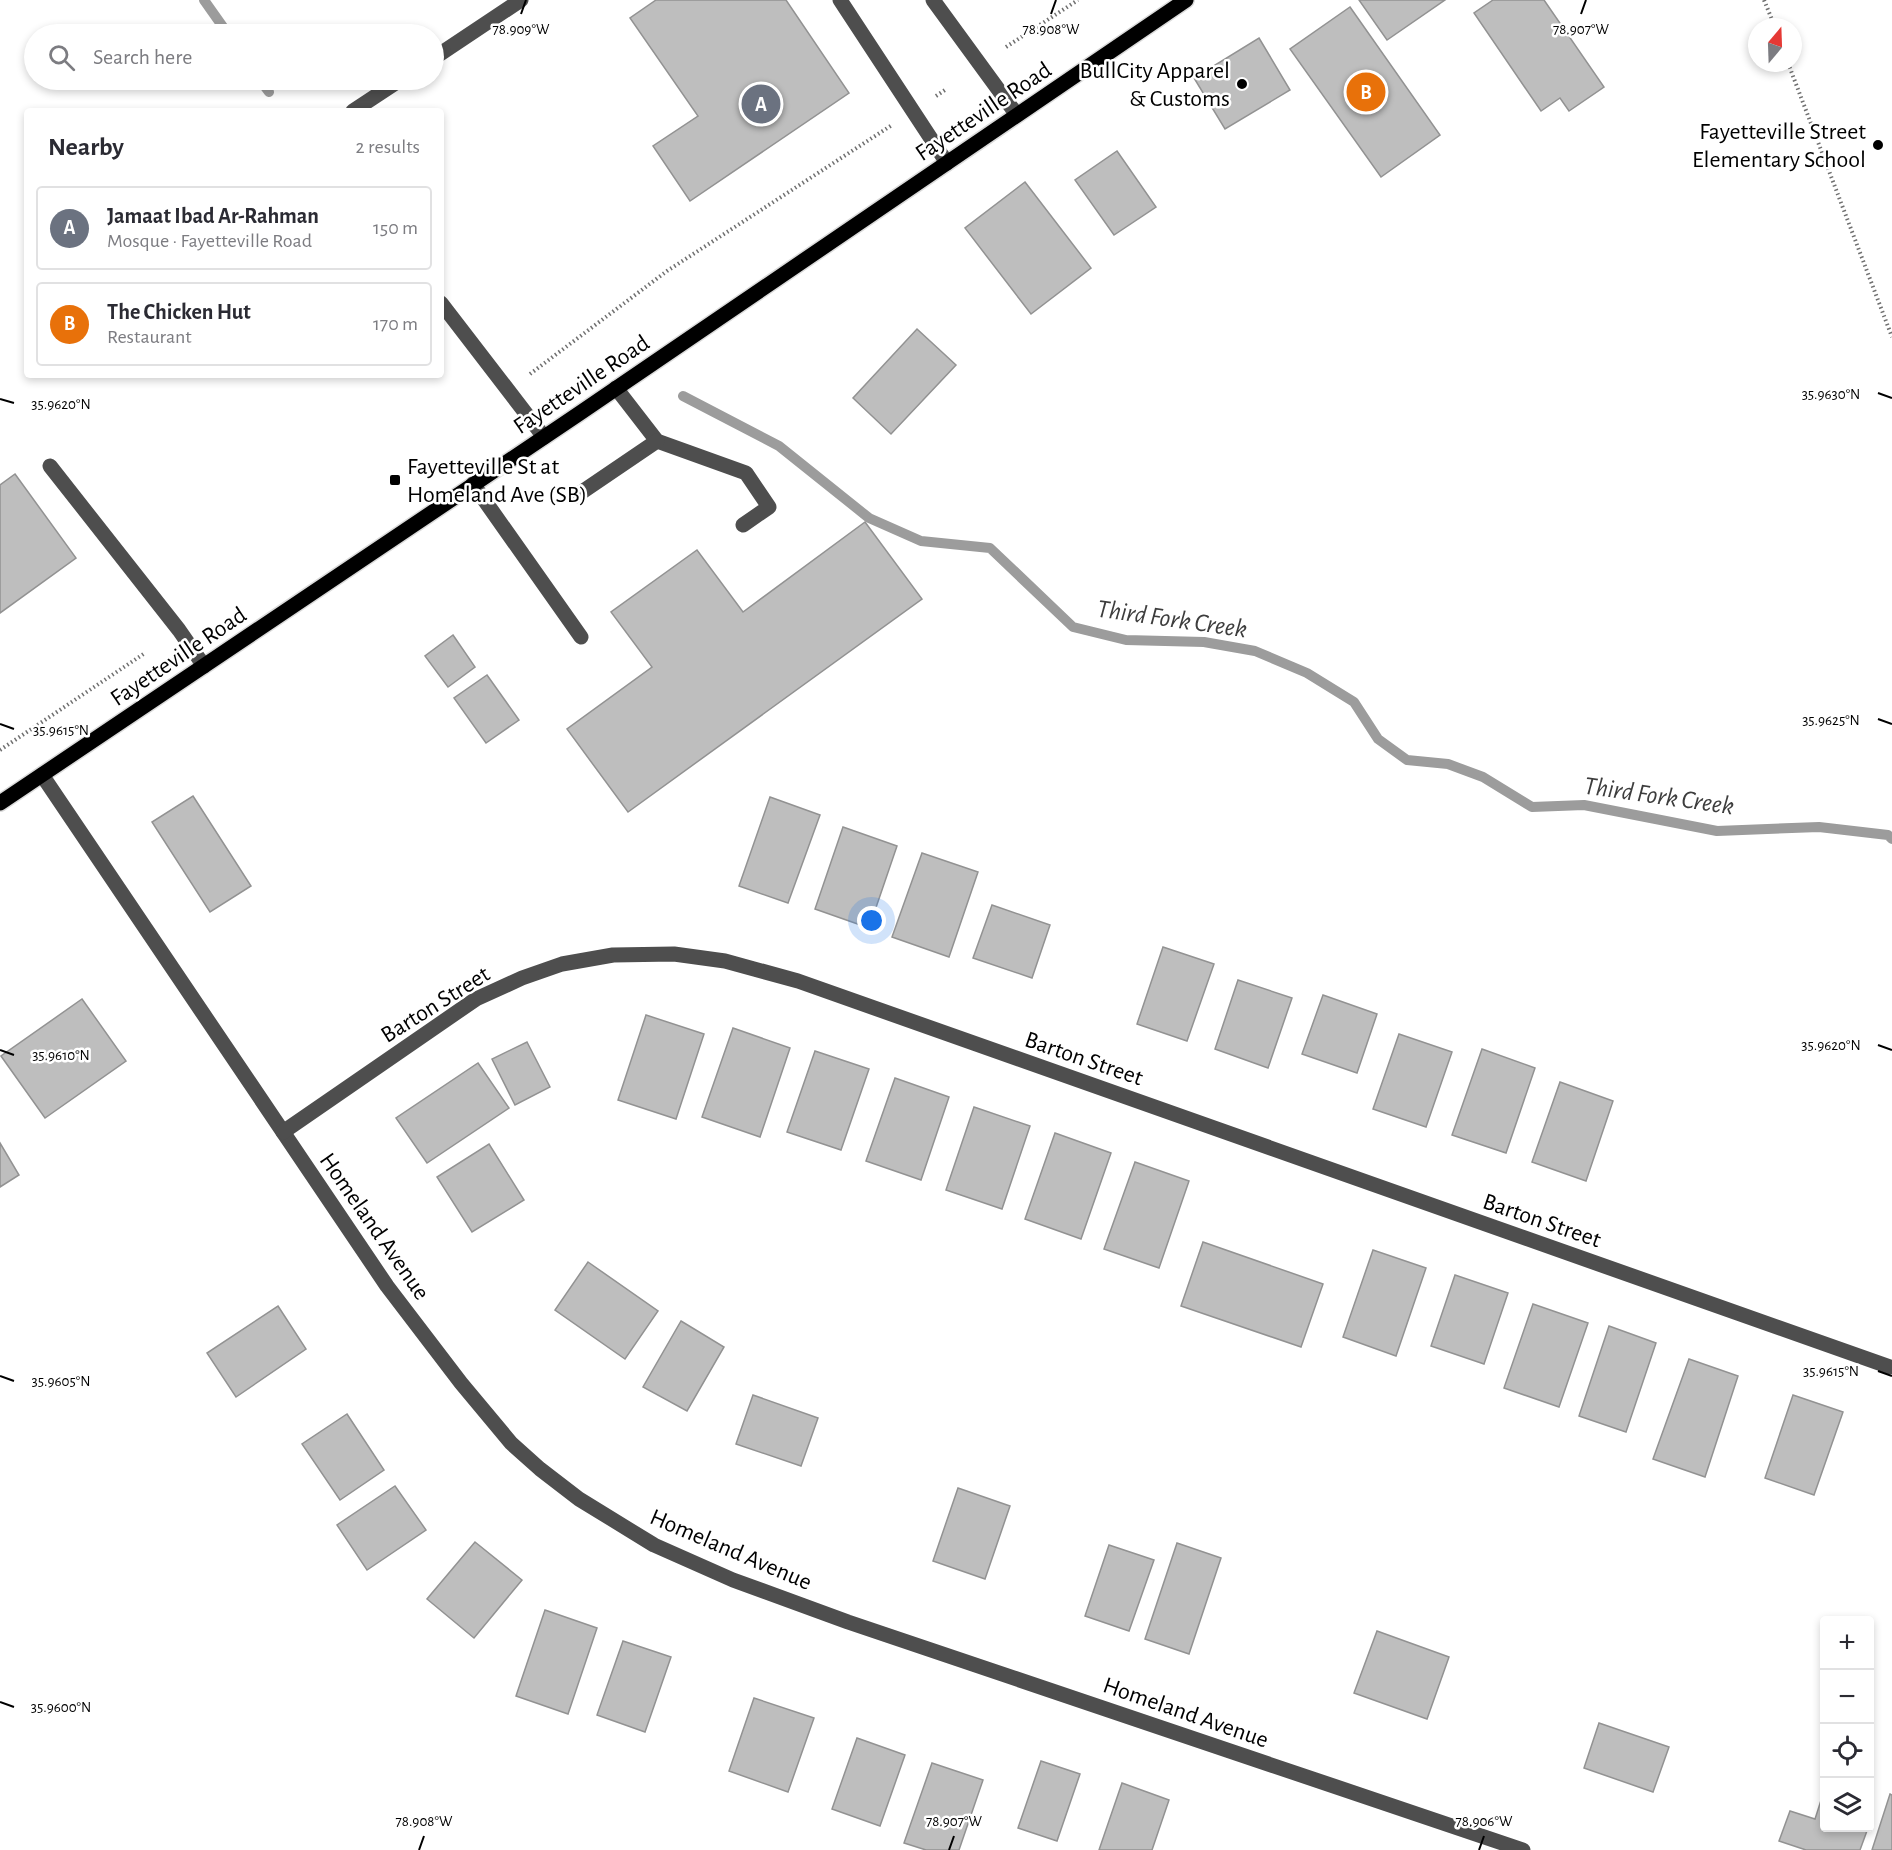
<!DOCTYPE html>
<html lang="en">
<head>
<meta charset="utf-8">
<style>
	body { margin:0; font-family:"Alegreya Sans",sans-serif; background:#f7f7f7; color:#2b2b33 }
	.controls { position:absolute; right:18px; bottom:18px; display:grid; overflow:hidden; border-radius:6px; box-shadow:0 3px 9px #0003 }
	.controls button { width:54px; height:54px; display:grid; place-items:center; padding:0; border:0; border-bottom:2px solid #e1e1e2; background:#fff; color:#2b2b33; font:30px sans-serif }
	.compass { position:absolute; left:1748px; top:18px; width:54px; height:54px; border-radius:50%; background:#fff; box-shadow:0 3px 9px #0003; rotate:19deg }
	.you { position:absolute; left:872px; top:921px; width:21px; height:21px; margin:-15px; border:4px solid #fff; border-radius:50%; background:#1a73e8; box-shadow:0 0 0 9px #1a73e833 }
	.badge { display:grid; place-items:center; width:39px; height:39px; border-radius:50%; background:#000; color:#fff; font-size:20px; font-weight:700 }
	.pin { position:absolute; translate:-50% -50%; border:3px solid #fff; box-shadow:0 2px 6px #0006 }
	.list { margin:0; padding:0; list-style:none }
	h2 { display:flex; justify-content:space-between; align-items:center; height:78px; margin:0; padding:0 24px; font-size:26px }
	h2 small { font-size:20px; font-weight:400; color:#7c7c81 }
	.list li { display:grid; grid-template-columns:39px 1fr auto; gap:18px; align-items:center; box-sizing:border-box; height:84px; margin:0 12px 12px; padding:0 12px; border:2px solid #e1e1e2; border-radius:6px }
	.list b { display:block; font-size:22px; white-space:nowrap }
	.list p { margin:0; font-size:20px; white-space:nowrap; color:#7c7c81 }
	.list em { font-size:20px; font-style:normal; color:#7c7c81 }
	.icon { flex:none; width:33px; height:33px; fill:none; stroke:currentColor; stroke-width:2; stroke-linecap:round; stroke-linejoin:round }
	.map { position:relative; flex:none; width:1892px; height:1850px; overflow:hidden }
	.search { position:absolute; background:#fff; box-shadow:0 3px 9px #0003; left:24px; top:24px; width:420px; height:66px; display:flex; align-items:center; gap:15px; box-sizing:border-box; padding:0 21px; border-radius:33px; color:#7c7c81; font-size:22px }
	.panel { position:absolute; background:#fff; box-shadow:0 3px 9px #0003; left:24px; top:108px; width:420px; height:270px; border-radius:6px }
	.map>svg:first-child { display:block }
	.lines { fill:none; stroke-linecap:round; stroke-linejoin:round }
	.stream { stroke:#9c9c9c; stroke-width:10 }
	.building { fill:#bebebe; stroke:#929292; stroke-width:1.5 }
	.major-casing { stroke:#dbdbdb; stroke-width:18 }
	.path { stroke:#707070; stroke-width:4; stroke-dasharray:1.5 3; stroke-linecap:butt }
	.minor { stroke:#4e4e4e; stroke-width:15 }
	.major { stroke:#000; stroke-width:15 }
	.ticks { fill:none; stroke:#000; stroke-width:2 }
	.poi-dot { fill:#000; stroke:#fff; stroke-width:2 }
	.labels { text-anchor:middle; stroke-width:5; stroke-linejoin:round; paint-order:stroke }
	.poi-label { font-size:24px; fill:#000; stroke:#fff; text-anchor:end }
	.street-label { font-size:24px; fill:#000; stroke:#fff }
	.water-label { font-size:26px; font-style:italic; fill:#3d3d3d; stroke:#fff }
	.ticks-label { font-size:15px; text-anchor:middle; fill:#000; stroke:#fff; stroke-width:5; stroke-linejoin:round; paint-order:stroke }
</style>
</head>
<body>
<div class="map">
<svg width="1892" height="1850" viewBox="0 0 1892 1850">
	<rect width="100%" height="100%" fill="#fff"/>
	<g class="lines">
		<g class="stream">
			<path d="M 204,0 L 228,34"/>
			<path d="M 260,80 L 269,92"/>
			<path d="M 683,396 L 779,446 L 869,518 L 921,541 L 990,548 L 1073,627 L 1126,640 L 1204,642 L 1255,651 L 1307,673 L 1354,702 L 1378,739 L 1407,760 L 1448,764 L 1483,777 L 1532,807 L 1584,805 L 1717,831 L 1819,827 L 1888,835 L 1892,839"/>
		</g>
	</g>
	<g class="building">
		<path d="M 656,0 L 786,0 L 849,93 L 690,201 L 653,146 L 698,116 L 630,18 Z"/>
		<path d="M 1359,0 L 1445,0 L 1387,40 Z"/>
		<path d="M 1493,0 L 1544,0 L 1604,87 L 1569,111 L 1560,98 L 1541,111 L 1474,13 Z"/>
		<path d="M 1350,7 L 1440,135 L 1381,177 L 1290,49 Z"/>
		<path d="M 1259,38 L 1290,90 L 1225,129 L 1194,78 Z"/>
		<path d="M 1117,151 L 1156,207 L 1114,235 L 1075,180 Z"/>
		<path d="M 1025,182 L 1091,268 L 1031,314 L 965,228 Z"/>
		<path d="M 917,329 L 956,365 L 891,434 L 853,398 Z"/>
		<path d="M 15,474 L 76,558 L 0,613 L 0,485 Z"/>
		<path d="M 865,522 L 922,599 L 628,812 L 567,729 L 652,667 L 611,612 L 697,550 L 743,612 Z"/>
		<path d="M 453,635 L 475,667 L 448,687 L 425,656 Z"/>
		<path d="M 487,675 L 519,720 L 486,743 L 454,698 Z"/>
		<path d="M 193,796 L 251,886 L 210,912 L 152,822 Z"/>
		<path d="M 770,797 L 820,815 L 788,903 L 739,886 Z"/>
		<path d="M 843,827 L 897,846 L 869,928 L 815,909 Z"/>
		<path d="M 922,853 L 978,872 L 949,957 L 892,937 Z"/>
		<path d="M 992,905 L 1050,925 L 1032,978 L 973,958 Z"/>
		<path d="M 1163,947 L 1214,964 L 1187,1041 L 1137,1024 Z"/>
		<path d="M 1238,980 L 1292,998 L 1268,1068 L 1215,1049 Z"/>
		<path d="M 1323,995 L 1377,1014 L 1357,1073 L 1302,1054 Z"/>
		<path d="M 82,999 L 126,1061 L 45,1118 L 1,1056 Z"/>
		<path d="M 646,1015 L 704,1034 L 676,1119 L 618,1100 Z"/>
		<path d="M 733,1028 L 790,1048 L 760,1137 L 702,1117 Z"/>
		<path d="M 1399,1034 L 1452,1052 L 1426,1127 L 1373,1109 Z"/>
		<path d="M 527,1042 L 550,1087 L 515,1105 L 492,1059 Z"/>
		<path d="M 1482,1049 L 1535,1068 L 1506,1153 L 1452,1135 Z"/>
		<path d="M 815,1051 L 869,1069 L 841,1150 L 787,1132 Z"/>
		<path d="M 478,1063 L 509,1108 L 427,1163 L 396,1118 Z"/>
		<path d="M 895,1078 L 949,1097 L 921,1180 L 866,1161 Z"/>
		<path d="M 1560,1082 L 1613,1101 L 1586,1181 L 1532,1162 Z"/>
		<path d="M 974,1107 L 1030,1126 L 1002,1209 L 946,1190 Z"/>
		<path d="M 1055,1133 L 1111,1153 L 1081,1239 L 1025,1219 Z"/>
		<path d="M 0,1143 L 19,1175 L 0,1187 Z"/>
		<path d="M 489,1144 L 524,1200 L 472,1232 L 437,1177 Z"/>
		<path d="M 1135,1162 L 1189,1181 L 1159,1268 L 1104,1249 Z"/>
		<path d="M 1203,1242 L 1323,1284 L 1301,1347 L 1181,1306 Z"/>
		<path d="M 1373,1250 L 1426,1268 L 1396,1356 L 1343,1337 Z"/>
		<path d="M 588,1262 L 658,1311 L 625,1359 L 555,1310 Z"/>
		<path d="M 1455,1275 L 1508,1293 L 1484,1364 L 1431,1346 Z"/>
		<path d="M 1533,1304 L 1588,1323 L 1559,1407 L 1504,1388 Z"/>
		<path d="M 278,1306 L 306,1349 L 236,1397 L 207,1353 Z"/>
		<path d="M 681,1321 L 724,1347 L 687,1411 L 643,1387 Z"/>
		<path d="M 1609,1326 L 1656,1343 L 1626,1432 L 1579,1416 Z"/>
		<path d="M 1689,1359 L 1738,1376 L 1705,1477 L 1653,1459 Z"/>
		<path d="M 753,1395 L 818,1418 L 801,1466 L 736,1444 Z"/>
		<path d="M 1793,1395 L 1843,1412 L 1814,1495 L 1765,1478 Z"/>
		<path d="M 347,1414 L 384,1470 L 340,1500 L 302,1444 Z"/>
		<path d="M 395,1486 L 426,1530 L 367,1570 L 337,1525 Z"/>
		<path d="M 958,1488 L 1010,1506 L 985,1579 L 933,1561 Z"/>
		<path d="M 475,1542 L 522,1580 L 474,1638 L 427,1599 Z"/>
		<path d="M 1177,1543 L 1221,1558 L 1189,1654 L 1145,1639 Z"/>
		<path d="M 1109,1545 L 1154,1560 L 1129,1631 L 1085,1616 Z"/>
		<path d="M 545,1610 L 597,1628 L 568,1714 L 516,1696 Z"/>
		<path d="M 1377,1631 L 1449,1657 L 1427,1719 L 1354,1693 Z"/>
		<path d="M 623,1641 L 671,1657 L 645,1732 L 597,1715 Z"/>
		<path d="M 754,1698 L 814,1718 L 788,1792 L 729,1771 Z"/>
		<path d="M 1599,1723 L 1669,1747 L 1653,1792 L 1584,1768 Z"/>
		<path d="M 857,1738 L 905,1755 L 880,1826 L 832,1809 Z"/>
		<path d="M 1041,1761 L 1080,1774 L 1057,1841 L 1018,1828 Z"/>
		<path d="M 932,1763 L 983,1780 L 959,1850 L 926,1850 L 904,1843 Z"/>
		<path d="M 1122,1783 L 1169,1800 L 1152,1850 L 1099,1850 Z"/>
		<path d="M 1824,1791 L 1824,1828 L 1868,1828 L 1860,1850 L 1806,1850 L 1779,1841 L 1790,1811 L 1815,1819 Z"/>
		<path d="M 1890,1794 L 1892,1795 L 1892,1850 L 1872,1850 Z"/>
	</g>
	<g class="lines">
		<defs>
			<path id="major" d="M 0,803 L 580,413 L 1186,0"/>
		</defs>
		<use href="#major" class="major-casing"/>
		<g class="path">
			<path d="M 1764,0 L 1775,27"/>
			<path d="M 1006,47 L 1078,0"/>
			<path d="M 1788,63 L 1892,337"/>
			<path d="M 936,96 L 945,90"/>
			<path d="M 530,374 L 667,271 L 892,125"/>
			<path d="M 0,750 L 145,653"/>
		</g>
		<g class="minor">
			<path d="M 840,0 L 947,163"/>
			<path d="M 933,0 L 1017,115"/>
			<path d="M 434,58 L 521,0"/>
			<path d="M 353,111 L 400,80"/>
			<path d="M 441,303 L 544,437"/>
			<path d="M 616,388 L 657,441 L 746,473 L 769,507 L 743,525"/>
			<path d="M 50,466 L 179,630 L 204,666"/>
			<path d="M 473,484 L 581,637"/>
			<path d="M 576,496 L 657,441"/>
			<path d="M 42,775 L 387,1286 L 461,1383 L 511,1443 L 540,1469 L 579,1499 L 654,1545 L 733,1580 L 848,1622 L 1523,1850"/>
			<path d="M 283,1132 L 476,999 L 522,978 L 562,964 L 613,955 L 674,954 L 725,961 L 798,981 L 1890,1367"/>
		</g>
		<use href="#major" class="major"/>
	</g>
	<path class="ticks" d="M 521,14 L 526,0M 1051,14 L 1056,0M 1581,14 L 1586,0M 1878,393 L 1892,398M 0,399 L 14,403M 1878,719 L 1892,724M 0,724 L 14,729M 1878,1045 L 1892,1050M 0,1050 L 14,1055M 1878,1371 L 1892,1376M 0,1376 L 14,1381M 0,1702 L 14,1707M 419,1850 L 424,1836M 949,1850 L 954,1836M 1479,1850 L 1484,1836"/>
	<g class="poi-dot">
		<circle cx="1242" cy="84" r="6"/>
		<circle cx="1878" cy="145" r="6"/>
		<rect x="389" y="474" width="12" height="12" rx="3"/>
	</g>
	<g class="labels">
		<g class="poi-label">
			<text x="1230" y="78">BullCity Apparel<tspan x="1230" dy="28">&amp; Customs</tspan></text>
			<text x="1866" y="139">Fayetteville Street<tspan x="1866" dy="28">Elementary School</tspan></text>
			<text x="407" y="474" text-anchor="start">Fayetteville St at<tspan x="407" dy="28">Homeland Ave (SB)</tspan></text>
		</g>
		<g class="street-label">
			<text transform="translate(983 111) rotate(-34)" y="8">Fayetteville Road</text>
			<text transform="translate(581 384) rotate(-34)" y="8">Fayetteville Road</text>
			<text transform="translate(178 656) rotate(-34)" y="8">Fayetteville Road</text>
			<text transform="translate(435 1004) rotate(-32)" y="8">Barton Street</text>
			<text transform="translate(1084 1058) rotate(19)" y="8">Barton Street</text>
			<text transform="translate(1542 1220) rotate(19)" y="8">Barton Street</text>
			<text transform="translate(375 1226) rotate(55)" y="8">Homeland Avenue</text>
			<text transform="translate(731 1549) rotate(23)" y="8">Homeland Avenue</text>
			<text transform="translate(1186 1712) rotate(19)" y="8">Homeland Avenue</text>
		</g>
		<g class="water-label">
			<text transform="translate(1172 618) rotate(8)" y="9">Third Fork Creek</text>
			<text transform="translate(1659 795) rotate(8)" y="9">Third Fork Creek</text>
		</g>
	</g>
	<g class="ticks-label">
		<text x="521" y="34">78.909°W</text>
		<text x="1051" y="34">78.908°W</text>
		<text x="1581" y="34">78.907°W</text>
		<text x="1831" y="399">35.9630°N</text>
		<text x="61" y="409">35.9620°N</text>
		<text x="1831" y="725">35.9625°N</text>
		<text x="61" y="735">35.9615°N</text>
		<text x="1831" y="1050">35.9620°N</text>
		<text x="61" y="1060">35.9610°N</text>
		<text x="1831" y="1376">35.9615°N</text>
		<text x="61" y="1386">35.9605°N</text>
		<text x="61" y="1712">35.9600°N</text>
		<text x="424" y="1826">78.908°W</text>
		<text x="954" y="1826">78.907°W</text>
		<text x="1484" y="1826">78.906°W</text>
	</g>
</svg>
<div class="controls">
<button>+</button>
<button>−</button>
<button><svg class="icon" aria-label="locate" viewBox="0 0 24 24"><circle cx="12" cy="12" r="6"/><path d="M12 2v4M12 18v4M2 12h4M18 12h4"/></svg></button>
<button><svg class="icon" aria-label="layers" viewBox="0 0 24 24"><path d="M12 4l9 5-9 5-9-5zM3 14l9 5 9-5"/></svg></button>
</div>
<svg class="compass" viewBox="-18 -18 36 36"><path d="M0-13l5 13h-10z" fill="#e53935"/><path d="M0 13l5-13h-10z" fill="#7c7c81"/></svg>
<div class="you"></div>
<div class="pin badge" style="left:761px;top:104px;background:#6b7280">A</div>
<div class="pin badge" style="left:1366px;top:92px;background:#e8710a">B</div>
<div class="search"><svg class="icon" aria-label="search" viewBox="0 0 24 24"><circle cx="10" cy="10" r="6"/><path d="M15 15l6 6"/></svg>Search here</div>
<section class="panel">
<h2>Nearby<small>2 results</small></h2>
<ul class="list">
<li><span class="badge" style="background:#6b7280">A</span><div><b>Jamaat Ibad Ar-Rahman</b><p>Mosque · Fayetteville Road</p></div><em>150 m</em></li>
<li><span class="badge" style="background:#e8710a">B</span><div><b>The Chicken Hut</b><p>Restaurant</p></div><em>170 m</em></li>
</ul>
</section>
</div>
</body>
</html>
